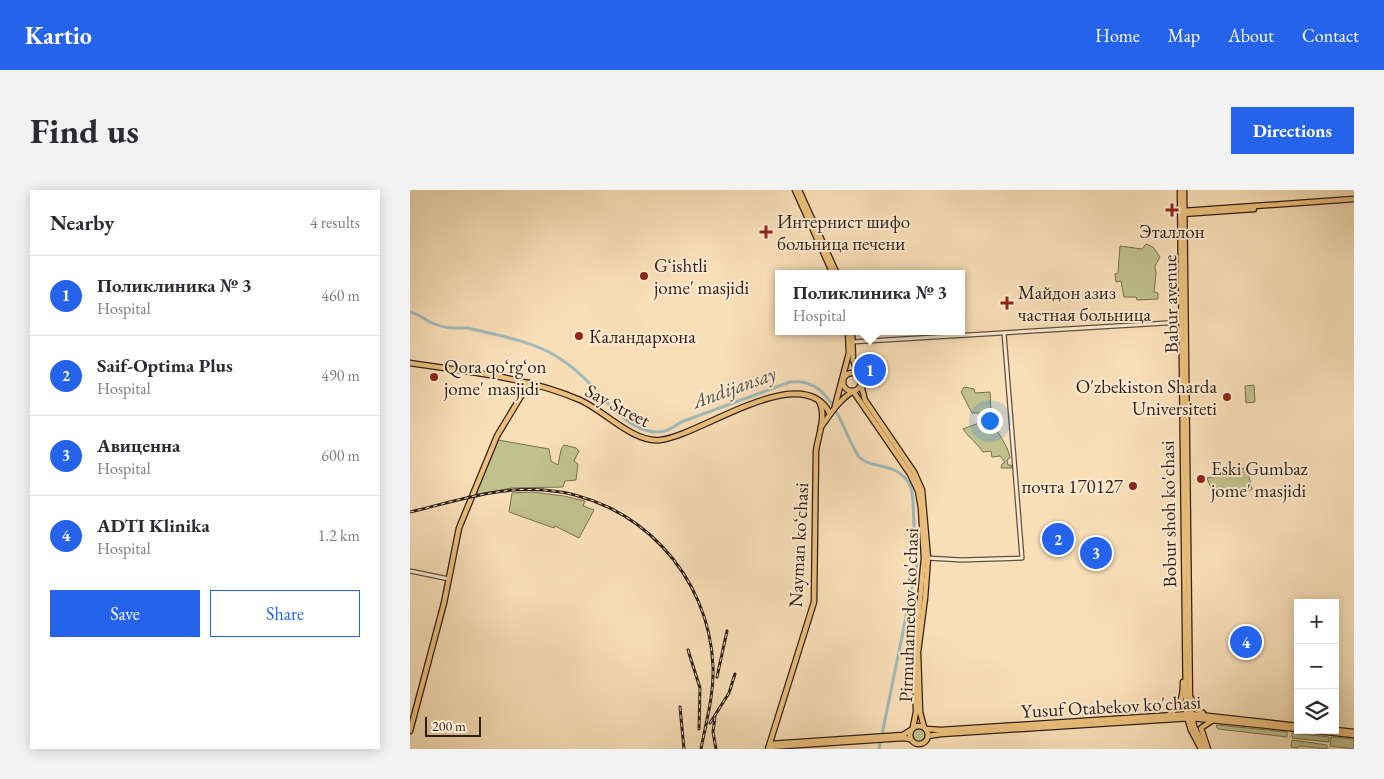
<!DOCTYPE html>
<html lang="en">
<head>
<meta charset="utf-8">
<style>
	body { margin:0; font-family:"EB Garamond",serif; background:#f2f2f3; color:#2b2b33 }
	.controls { position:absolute; right:15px; bottom:15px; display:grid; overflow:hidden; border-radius:0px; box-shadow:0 2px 12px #0003 }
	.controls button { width:45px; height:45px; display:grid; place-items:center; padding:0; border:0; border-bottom:1px solid #e1e1e2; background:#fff; color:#2b2b33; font:25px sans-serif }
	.scale { position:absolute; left:15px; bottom:12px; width:56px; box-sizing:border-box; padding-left:5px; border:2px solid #2d1f17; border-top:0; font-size:14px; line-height:18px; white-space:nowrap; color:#2d1f17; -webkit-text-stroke:4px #fbead1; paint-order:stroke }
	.you { position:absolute; left:579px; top:230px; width:18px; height:18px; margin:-12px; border:4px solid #fff; border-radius:50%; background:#1a73e8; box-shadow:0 0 0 8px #1a73e833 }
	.badge { display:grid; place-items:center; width:32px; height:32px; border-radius:50%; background:#2563eb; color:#fff; font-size:16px; font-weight:700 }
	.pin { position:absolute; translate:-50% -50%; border:2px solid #fff; box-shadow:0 1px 5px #0006 }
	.popup { position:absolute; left:365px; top:80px; width:190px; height:65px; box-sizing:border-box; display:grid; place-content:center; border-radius:0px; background:#fff; filter:drop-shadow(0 1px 4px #0005); font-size:16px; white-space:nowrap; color:#7c7c81 }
	.popup b { font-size:19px; color:#2b2b33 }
	.popup::after { content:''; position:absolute; left:50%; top:100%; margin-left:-10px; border:10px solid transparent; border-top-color:#fff }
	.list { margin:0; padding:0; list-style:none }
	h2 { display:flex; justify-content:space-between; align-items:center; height:65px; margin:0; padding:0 20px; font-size:21px }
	h2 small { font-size:16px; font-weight:400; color:#7c7c81 }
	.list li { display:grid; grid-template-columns:32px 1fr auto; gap:15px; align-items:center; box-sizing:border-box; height:80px; padding:0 20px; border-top:1px solid #e1e1e2 }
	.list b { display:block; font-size:19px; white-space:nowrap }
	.list p { margin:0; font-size:16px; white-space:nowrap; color:#7c7c81 }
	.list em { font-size:16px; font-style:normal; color:#7c7c81 }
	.actions { display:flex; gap:10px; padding:15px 20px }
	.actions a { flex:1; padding:11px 0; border:1px solid #2563eb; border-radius:0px; text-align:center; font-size:18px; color:#2563eb }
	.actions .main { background:#2563eb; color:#fff }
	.icon { flex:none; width:28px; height:28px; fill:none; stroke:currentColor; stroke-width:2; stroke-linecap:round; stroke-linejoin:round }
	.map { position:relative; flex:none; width:944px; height:559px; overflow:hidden; border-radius:0px }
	header { display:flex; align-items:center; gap:30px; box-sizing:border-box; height:70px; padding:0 25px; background:#2563eb; color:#fff }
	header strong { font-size:24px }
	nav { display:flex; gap:28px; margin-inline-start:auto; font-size:18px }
	.intro { display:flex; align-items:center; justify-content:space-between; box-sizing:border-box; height:120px; padding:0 30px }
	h1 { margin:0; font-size:35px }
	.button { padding:12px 22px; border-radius:0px; background:#2563eb; color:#fff; font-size:18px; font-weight:700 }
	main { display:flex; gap:30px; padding:0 30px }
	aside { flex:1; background:#fff; border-radius:0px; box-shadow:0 2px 12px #0003 }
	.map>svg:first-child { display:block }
	.green { fill:#c0c18d; stroke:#767052 }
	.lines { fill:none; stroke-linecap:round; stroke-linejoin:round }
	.river { stroke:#a1bab8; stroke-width:3 }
	.minor-casing { stroke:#604f3f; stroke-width:5.5 }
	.major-casing { stroke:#2d1f17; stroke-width:7 }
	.minor { stroke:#fbead1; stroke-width:3 }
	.major { stroke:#ecc07c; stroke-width:4.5 }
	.rail-casing { stroke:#2d1f17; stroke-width:3 }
	.rail { stroke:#fbead1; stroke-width:1; stroke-dasharray:4; stroke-linecap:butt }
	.poi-dot { fill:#8f2418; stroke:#fbead1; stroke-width:2 }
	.labels { text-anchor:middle; stroke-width:4; stroke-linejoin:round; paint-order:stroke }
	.poi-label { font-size:19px; fill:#2d1f17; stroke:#fbead1; text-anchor:start }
	.street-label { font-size:19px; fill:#2d1f17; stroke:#fbead1 }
	.water-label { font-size:20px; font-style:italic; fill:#504e47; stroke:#fbead1 }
</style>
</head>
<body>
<header>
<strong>Kartio</strong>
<nav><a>Home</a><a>Map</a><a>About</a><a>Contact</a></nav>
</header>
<div class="intro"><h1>Find us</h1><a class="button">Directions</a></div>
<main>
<aside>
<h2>Nearby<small>4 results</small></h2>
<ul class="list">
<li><span class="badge">1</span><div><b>Поликлиника № 3</b><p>Hospital</p></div><em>460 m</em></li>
<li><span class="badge">2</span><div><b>Saif-Optima Plus</b><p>Hospital</p></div><em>490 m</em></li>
<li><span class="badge">3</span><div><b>Авиценна</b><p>Hospital</p></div><em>600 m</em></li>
<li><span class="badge">4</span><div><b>ADTI Klinika</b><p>Hospital</p></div><em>1.2 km</em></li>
</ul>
<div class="actions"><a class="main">Save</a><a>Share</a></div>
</aside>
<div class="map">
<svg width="944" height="559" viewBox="0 0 944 559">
	<rect width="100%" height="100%" fill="#f9dfb8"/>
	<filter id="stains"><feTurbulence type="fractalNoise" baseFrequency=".004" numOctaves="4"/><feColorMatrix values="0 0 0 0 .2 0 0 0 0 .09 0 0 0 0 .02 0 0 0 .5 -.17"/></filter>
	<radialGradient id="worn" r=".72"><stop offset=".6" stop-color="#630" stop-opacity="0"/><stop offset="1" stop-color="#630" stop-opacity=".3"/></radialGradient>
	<g class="green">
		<path d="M 736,54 L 743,57 L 750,67 L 745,76 L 746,84 L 744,102 L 748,103 L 748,109 L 727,110 L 726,107 L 714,107 L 711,91 L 706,92 L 705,84 L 708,83 L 710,56 L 732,59 Z"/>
		<path d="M 844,195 L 845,212 L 836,213 L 835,196 Z"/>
		<path d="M 554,197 L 564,199 L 565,203 L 580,202 C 581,210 580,222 582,229 C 586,243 598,254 600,268 L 597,270 L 598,275 L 601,275 L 602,278 L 591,278 L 592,274 L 595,272 L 590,266 L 582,267 L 581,261 L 573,262 C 567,253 559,248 553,239 L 569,233 L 568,231 L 573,229 L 572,223 L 562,223 L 551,202 Z"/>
		<path d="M 88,250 L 139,259 L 141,271 L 148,275 L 151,260 L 154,255 L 166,258 L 169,261 L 164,271 L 168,274 L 166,290 L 155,291 L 153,297 L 102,298 L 68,304 L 66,302 Z"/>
		<path d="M 837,278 L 842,299 L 825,307 L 819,307 L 812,297 L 802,300 L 797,288 L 806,286 L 805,283 L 808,282 L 808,280 Z"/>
		<path d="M 122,302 L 154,306 L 175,311 L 173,316 L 184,320 L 169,348 L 145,336 L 144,338 L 99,322 L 102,303 Z"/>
		<path d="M 807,535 L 877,542 L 877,547 L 808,539 L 806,536 Z"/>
		<circle cx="509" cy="545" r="8"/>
		<path d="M 882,543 L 919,547 L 919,552 L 882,548 Z"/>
		<path d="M 921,547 L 944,549 L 944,559 L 920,556 Z"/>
		<path d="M 882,550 L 917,555 L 917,559 L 889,556 L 888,558 L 881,557 Z"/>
	</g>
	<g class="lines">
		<path class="river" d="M 0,122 C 9,124 14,129 22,133 C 35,139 45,138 58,138 C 86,145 122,151 146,166 C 159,174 172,185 182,196 C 197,213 221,241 246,242 C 256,243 263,237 271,232 L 380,192 C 385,192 391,191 396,193 C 425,200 434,245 449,267 C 460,277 474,274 486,281 C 492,284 499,291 501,298 C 504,308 503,323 504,334 C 505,347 509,359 507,373 L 469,559"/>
		<defs>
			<g id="minor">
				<path d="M 442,152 L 773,132"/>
				<path d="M 517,368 L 552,370 L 612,368 L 594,143"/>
				<path d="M 0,381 L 39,389"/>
			</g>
			<g id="major">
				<path d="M 385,0 L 423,84"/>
				<path d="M 389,0 L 427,84"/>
				<path d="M 770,0 L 776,524 L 781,540 L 791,559"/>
				<path d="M 774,0 L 780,516 L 784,536 L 795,559"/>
				<path d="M 773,21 L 944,9"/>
				<path d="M 772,24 L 844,19"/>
				<path d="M 442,141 L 443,170 L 448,184"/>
				<path d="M 0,173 C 57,182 117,187 170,210 C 195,221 223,253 250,250 C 290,246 393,168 420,224"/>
				<circle cx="442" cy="192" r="9"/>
				<path d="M 451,195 L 455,210 L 504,282 L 512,300 L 518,368 L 515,408 L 508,462 L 510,522 L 514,537"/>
				<path d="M 425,216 L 439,163 L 438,141"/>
				<path d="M 411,237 C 421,223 428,211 443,201 L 500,284 L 508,301 L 511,318 L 514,368 L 505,461 L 506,522 L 503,537"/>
				<path d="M 781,508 L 785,519 L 793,523"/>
				<path d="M 759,525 C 771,515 773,507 773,492"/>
				<circle cx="509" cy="545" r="9"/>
				<path d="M 516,539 L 531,540 L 780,524 L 888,536"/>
				<path d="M 897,540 L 944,545"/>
				<path d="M 925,540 L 944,542"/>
				<path d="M 0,541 L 34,413 L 49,338 L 87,246 L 119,193"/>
				<path d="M 518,546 L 531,544 L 781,528 L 888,539"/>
				<path d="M 360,554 L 493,545 L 501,540"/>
				<path d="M 359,557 L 493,548 L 501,549"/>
				<path d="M 358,559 L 404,412 L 406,261 C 408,245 417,227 409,211"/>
				<path d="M 798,559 L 791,538 L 803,530"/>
			</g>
		</defs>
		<use href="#minor" class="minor-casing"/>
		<use href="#major" class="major-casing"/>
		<use href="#minor" class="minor"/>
		<use href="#major" class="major"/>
		<defs>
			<g id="rail">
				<path d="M 0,322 C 43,312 89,296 134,300 C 227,307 300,385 303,477 C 304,505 296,532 291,559"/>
				<path d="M 278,460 L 290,498 L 289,539"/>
				<path d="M 307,487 L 317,441"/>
				<path d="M 270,517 L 274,559"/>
				<path d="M 305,527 L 303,542 L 306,559"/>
				<path d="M 300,533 L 319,503 L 325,484"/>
			</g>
		</defs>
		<use href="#rail" class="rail-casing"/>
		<use href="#rail" class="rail"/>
	</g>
	<g class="poi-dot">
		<path d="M759.5 12.5h5v5h5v5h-5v5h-5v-5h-5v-5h5z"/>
		<path d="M353.5 34.5h5v5h5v5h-5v5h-5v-5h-5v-5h5z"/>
		<circle cx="234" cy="86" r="5"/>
		<path d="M594.5 105.5h5v5h5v5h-5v5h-5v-5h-5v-5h5z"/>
		<circle cx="169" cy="146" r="5"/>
		<circle cx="24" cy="187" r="5"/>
		<circle cx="817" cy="207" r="5"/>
		<circle cx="791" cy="289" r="5"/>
		<circle cx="723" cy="296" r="5"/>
	</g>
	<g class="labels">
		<g class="poi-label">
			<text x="367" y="38">Интернист шифо<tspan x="367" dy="22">больница печени</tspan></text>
			<text x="762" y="48" text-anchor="middle">Эталлон</text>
			<text x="244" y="82">Gʻishtli<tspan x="244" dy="22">jome' masjidi</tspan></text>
			<text x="608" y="109">Майдон азиз<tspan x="608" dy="22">частная больница</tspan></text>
			<text x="179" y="153">Каландархона</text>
			<text x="34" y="183">Qora qoʻrgʻon<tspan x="34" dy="22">jome' masjidi</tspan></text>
			<text x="807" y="203" text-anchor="end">O'zbekiston Sharda<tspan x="807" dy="22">Universiteti</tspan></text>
			<text x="801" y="285">Eski Gumbaz<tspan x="801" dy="22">jome' masjidi</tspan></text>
			<text x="713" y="303" text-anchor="end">почта 170127</text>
		</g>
		<g class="street-label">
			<text transform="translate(760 114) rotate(-91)" y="7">Babur avenue</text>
			<text transform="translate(208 215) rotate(28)" y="7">Say Street</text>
			<text transform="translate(758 324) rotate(-91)" y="7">Bobur shoh ko'chasi</text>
			<text transform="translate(388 355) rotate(-87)" y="7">Nayman koʻchasi</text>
			<text transform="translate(498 425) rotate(-88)" y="7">Pirmuhamedov ko'chasi</text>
			<text transform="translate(701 516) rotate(-3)" y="7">Yusuf Otabekov ko'chasi</text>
		</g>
		<g class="water-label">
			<text transform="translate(324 197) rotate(-20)" y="7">Andijansay</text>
		</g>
	</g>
	<rect width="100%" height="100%" filter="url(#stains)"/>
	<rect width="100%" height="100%" fill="url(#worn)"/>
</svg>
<div class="controls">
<button>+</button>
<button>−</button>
<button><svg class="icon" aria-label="layers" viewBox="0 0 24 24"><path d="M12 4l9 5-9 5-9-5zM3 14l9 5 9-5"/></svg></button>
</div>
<div class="scale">200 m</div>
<div class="you"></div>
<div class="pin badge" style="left:460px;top:180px">1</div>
<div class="popup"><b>Поликлиника № 3</b>Hospital</div>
<div class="pin badge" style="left:648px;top:349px">2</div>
<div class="pin badge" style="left:686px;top:363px">3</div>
<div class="pin badge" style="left:836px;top:452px">4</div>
</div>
</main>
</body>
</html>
